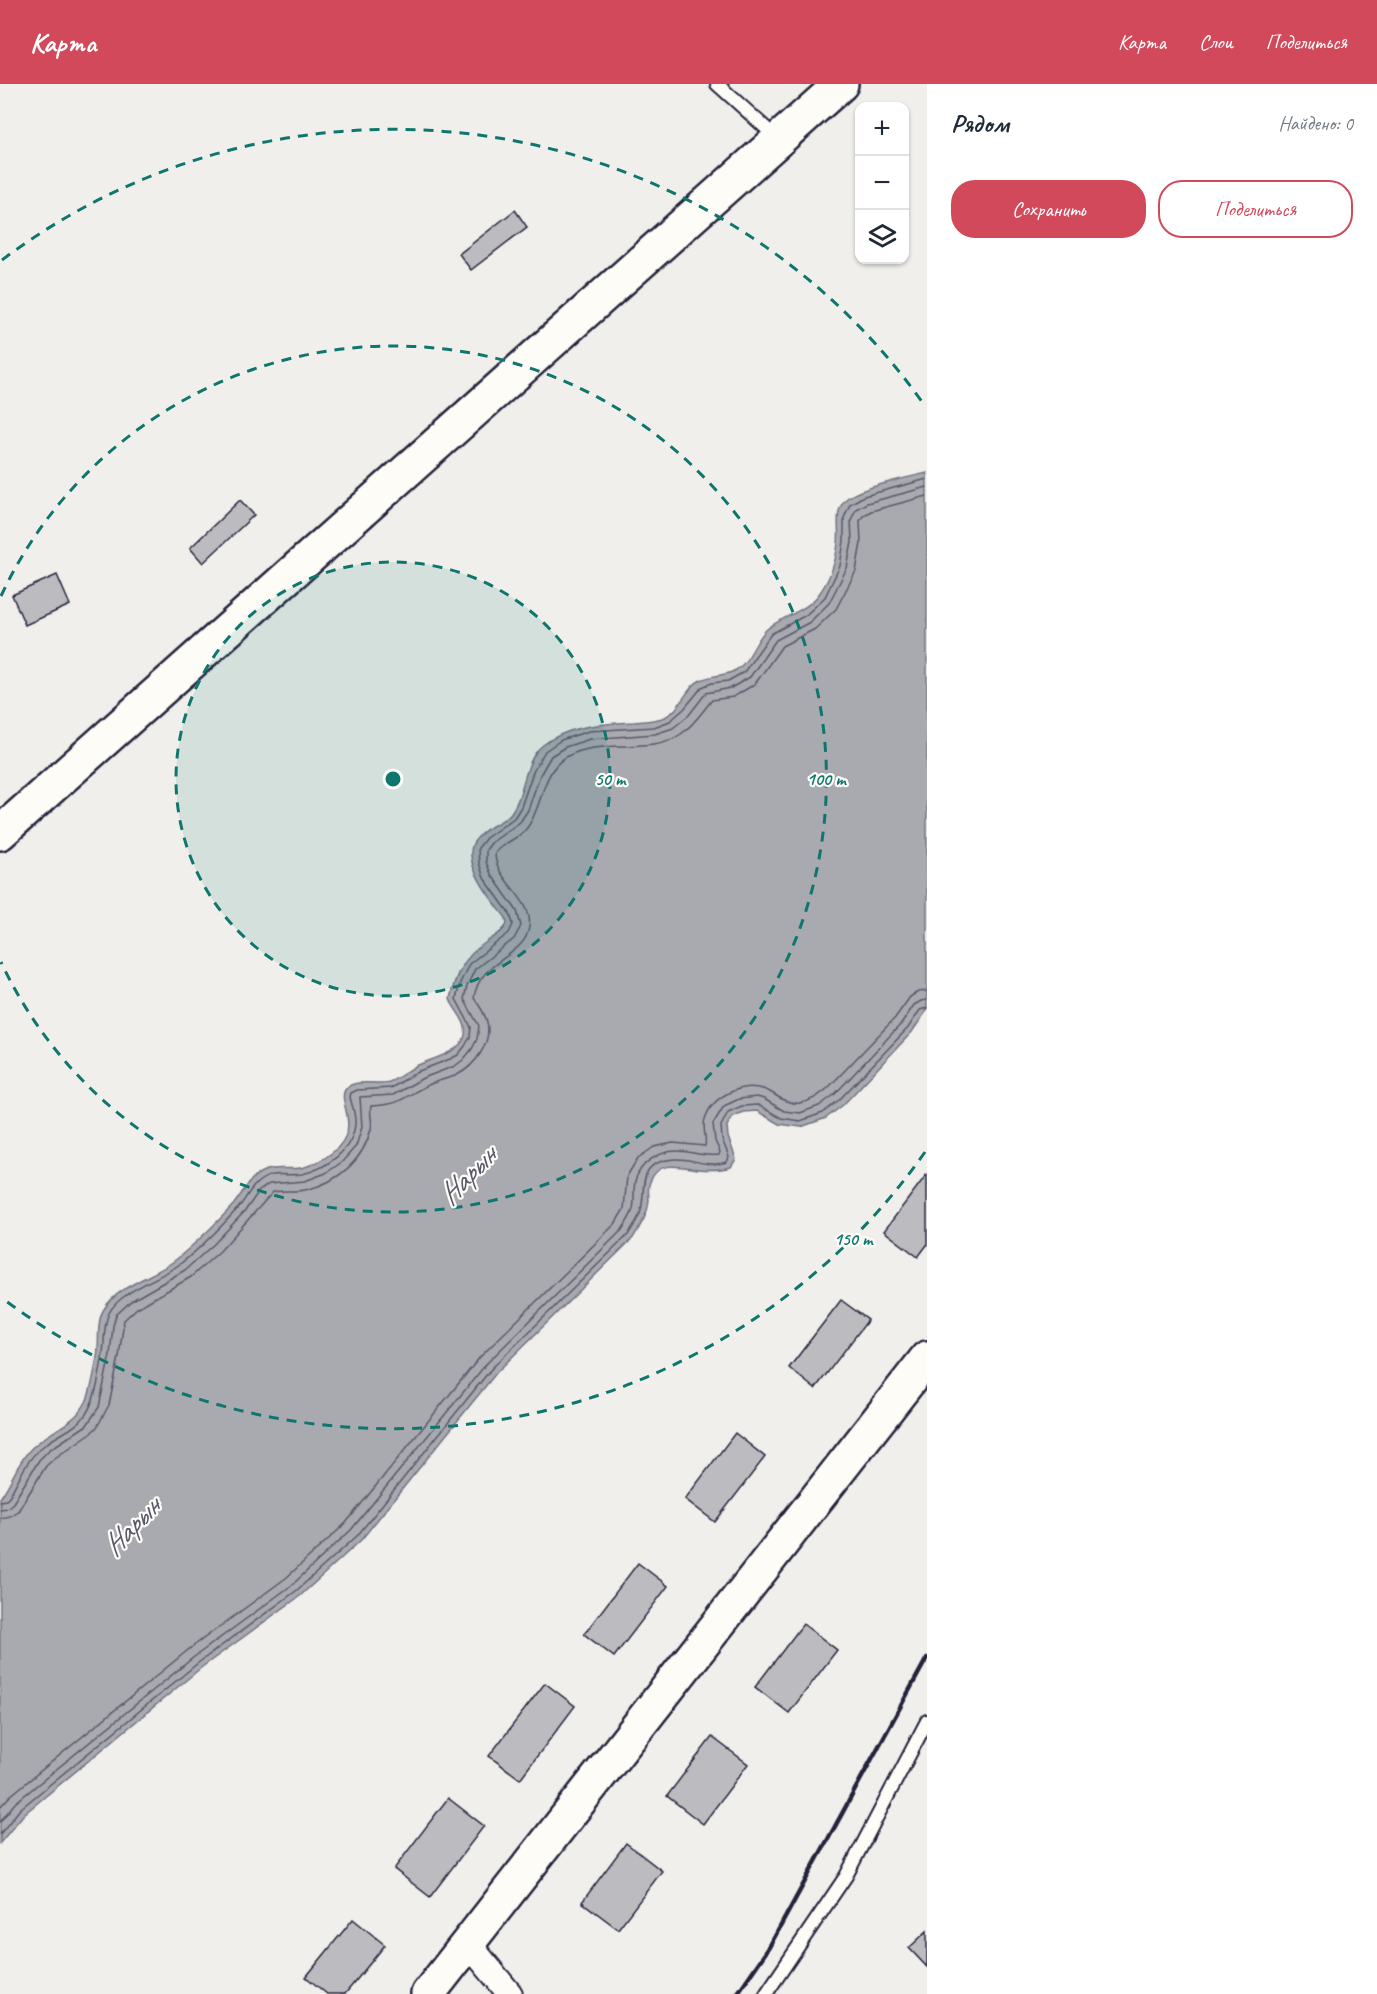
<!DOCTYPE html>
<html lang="ru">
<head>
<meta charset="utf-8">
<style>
	body { margin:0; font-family:Caveat,sans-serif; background:#f6f6f7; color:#1f2937 }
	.controls { position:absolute; right:18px; top:18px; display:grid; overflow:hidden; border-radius:12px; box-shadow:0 2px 4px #0004 }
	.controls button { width:54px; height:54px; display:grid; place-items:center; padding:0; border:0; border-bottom:2px solid #e0e1e3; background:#fff; color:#1f2937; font:30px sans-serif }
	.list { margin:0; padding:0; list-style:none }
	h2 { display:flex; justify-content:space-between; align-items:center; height:78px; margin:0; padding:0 24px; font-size:26px }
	h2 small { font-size:20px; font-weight:400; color:#747a83 }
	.actions { display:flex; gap:12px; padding:18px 24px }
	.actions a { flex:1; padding:14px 0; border:2px solid #d1495b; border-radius:24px; text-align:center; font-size:21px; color:#d1495b }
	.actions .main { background:#d1495b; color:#fff }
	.icon { flex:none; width:33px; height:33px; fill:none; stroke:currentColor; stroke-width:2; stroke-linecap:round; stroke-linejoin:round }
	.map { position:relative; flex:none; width:927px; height:1910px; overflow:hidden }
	header { display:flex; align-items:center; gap:36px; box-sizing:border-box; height:84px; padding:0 30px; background:#d1495b; color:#fff }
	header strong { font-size:28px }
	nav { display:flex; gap:33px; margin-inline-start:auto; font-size:21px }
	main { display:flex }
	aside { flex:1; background:#fff }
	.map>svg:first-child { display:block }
	.water { fill:#a9a9b0; stroke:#737381; stroke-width:1.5 }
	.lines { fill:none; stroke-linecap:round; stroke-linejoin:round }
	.shore { stroke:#58586a; stroke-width:1.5 }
	.building { fill:#bcbcc0; stroke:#22223b; stroke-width:1.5 }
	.lane-casing { stroke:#22223b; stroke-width:16 }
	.street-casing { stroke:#22223b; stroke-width:28 }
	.primary-casing { stroke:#22223b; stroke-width:38 }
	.highway-casing { stroke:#22223b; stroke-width:38 }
	.lane { stroke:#fdfcf7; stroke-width:12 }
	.street { stroke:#fdfcf7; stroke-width:24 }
	.primary { stroke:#fdfcf7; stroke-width:33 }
	.highway { stroke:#fdfcf7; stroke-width:33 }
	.rail { stroke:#22223b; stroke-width:4.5 }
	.ring { fill:none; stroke:#0f766e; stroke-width:3; stroke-dasharray:10 8 }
	.labels { text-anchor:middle; stroke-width:4.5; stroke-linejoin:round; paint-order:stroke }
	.water-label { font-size:30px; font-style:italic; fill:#58586a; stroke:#fdfcf7 }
	.centre { fill:#0f766e; stroke:#fdfcf7; stroke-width:3 }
	.ring-label { font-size:18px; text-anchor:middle; font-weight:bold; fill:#0f766e; stroke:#fdfcf7; stroke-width:4.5; stroke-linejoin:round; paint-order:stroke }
</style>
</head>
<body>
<header>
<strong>Карта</strong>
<nav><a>Карта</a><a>Слои</a><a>Поделиться</a></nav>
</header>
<main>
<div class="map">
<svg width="927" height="1910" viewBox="0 0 927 1910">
	<rect width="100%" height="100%" fill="#f0efec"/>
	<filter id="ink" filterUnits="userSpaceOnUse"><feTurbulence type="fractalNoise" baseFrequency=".0167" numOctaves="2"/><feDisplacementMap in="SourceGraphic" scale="12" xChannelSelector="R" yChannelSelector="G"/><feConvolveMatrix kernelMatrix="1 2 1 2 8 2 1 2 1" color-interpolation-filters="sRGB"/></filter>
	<g filter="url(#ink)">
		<path class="water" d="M 927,389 L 927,926 L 912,948 L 843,1021 L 826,1034 L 801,1043 L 779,1040 L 757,1027 L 743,1028 L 732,1033 L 727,1042 L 728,1053 L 736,1075 L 731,1083 C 720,1086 709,1086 698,1085 C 681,1083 658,1075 650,1098 C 647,1104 649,1110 649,1116 C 648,1131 640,1142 633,1154 L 497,1288 L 361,1456 L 300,1512 L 202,1583 L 24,1730 L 0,1759 L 0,1414 C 11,1400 16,1382 28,1368 C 45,1348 74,1342 86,1318 C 91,1309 97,1276 98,1265 C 99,1252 97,1236 104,1225 C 119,1200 157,1192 178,1174 C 198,1157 217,1139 234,1120 C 243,1109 250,1092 264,1087 C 276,1082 288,1086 300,1084 C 311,1082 325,1075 333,1068 C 363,1043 337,1019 345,1006 C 354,993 376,1002 389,998 C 398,995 407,987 416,982 C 431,974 470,968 465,943 C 463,933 453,924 450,915 C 455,891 464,873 485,859 C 493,853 503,849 507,840 L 506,834 C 493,817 465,784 472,762 C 473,759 478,753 480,751 C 488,742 502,739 510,730 C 525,712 523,676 543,661 C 569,641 602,640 634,638 C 645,637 655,637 665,633 C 681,626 685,605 699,597 C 713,589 729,594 741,582 C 752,572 756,555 767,545 C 784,531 806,528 819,510 C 830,495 836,477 838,459 C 840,445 834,427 845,416 C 856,404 910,393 927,389 Z"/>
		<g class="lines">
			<g class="shore">
				<path d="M 0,1417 L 6,1416 L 10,1411 C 20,1393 28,1372 46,1360 C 57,1351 75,1345 83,1334 C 96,1319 100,1288 103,1269 C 105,1256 103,1241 109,1229 C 121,1206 160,1195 180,1180 C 201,1164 221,1143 239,1123 C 245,1116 249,1107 255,1101 C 271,1085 283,1093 302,1090 C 326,1085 353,1066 355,1040 C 356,1032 352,1021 350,1013 L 351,1009 L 357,1006 L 391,1004 L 419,987 L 450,975 L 458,971 L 465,962 L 470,953 L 471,943 L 456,915 L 460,899 L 469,880 L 509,849 L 513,840 L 510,830 L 484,794 L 479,779 L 478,764 L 486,754 L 514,734 L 521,723 L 533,688 L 545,667 L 561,656 L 589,647 L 654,643 L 670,637 L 684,625 L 702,603 L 712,599 L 728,597 L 744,588 L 771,550 L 806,531 L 825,513 L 840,482 L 844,457 L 844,434 L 850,420 L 864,412 L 927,395"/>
				<path d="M 0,1425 L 7,1424 L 13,1419 L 39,1376 L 49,1366 L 87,1341 L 99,1323 L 110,1271 L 113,1242 L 116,1231 L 131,1217 L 185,1186 L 214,1160 L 245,1127 L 259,1107 L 269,1100 L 305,1097 L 326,1089 L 342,1078 L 356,1062 L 362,1043 L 360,1013 L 393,1011 L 423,994 L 455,982 L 463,976 L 472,965 L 477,955 L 479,942 L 464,915 L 467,902 L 475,885 L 514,855 L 521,842 L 517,827 L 491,790 L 486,778 L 486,766 L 491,759 L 520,738 L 528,726 L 540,691 L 551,672 L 565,663 L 590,655 L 655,650 L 673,644 L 689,631 L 706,609 L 731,604 L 750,593 L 776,556 L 810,538 L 829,519 L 847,484 L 852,458 L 851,436 L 856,425 L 867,419 L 927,403"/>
				<path d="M 0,1434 L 10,1432 L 18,1427 L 46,1382 L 55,1374 L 91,1349 L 97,1343 L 109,1321 L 119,1273 L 124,1236 L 137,1224 L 191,1193 L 220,1167 L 273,1108 C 283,1106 295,1108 305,1106 C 337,1099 363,1077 371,1045 C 373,1037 369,1029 371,1022 C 401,1021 402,1014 426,1002 C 436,997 447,995 457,991 C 475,982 492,959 487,938 C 485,929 479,921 474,914 C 479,875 525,874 529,843 C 534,814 495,798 495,769 C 503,758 519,755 527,744 C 543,723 541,688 566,673 C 600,653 651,671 681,650 C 694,641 702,628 712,616 L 733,613 L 755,600 L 782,562 L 815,545 L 836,525 L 856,487 L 861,459 L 860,437 L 863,432 L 871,427 L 927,412"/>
				<path d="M 0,1723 L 10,1712 L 188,1566 L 286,1494 L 345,1440 L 480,1273 L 615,1140 L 624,1125 L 627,1092 L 638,1074 L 654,1063 L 673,1059 L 705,1062 C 707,1054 702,1044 705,1035 C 712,1012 743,997 766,1006 C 777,1011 786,1021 800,1019 C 811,1018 819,1011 828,1004 L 895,934 L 910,913 L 918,908 L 927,907"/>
				<path d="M 0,1738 L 15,1719 L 194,1573 L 292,1501 L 351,1446 L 487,1279 L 622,1146 C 626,1139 631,1133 633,1125 C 635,1116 633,1107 635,1098 C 639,1079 659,1067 677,1067 C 691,1067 704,1073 719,1071 L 720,1068 L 715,1057 L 713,1040 L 724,1022 L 739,1015 L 757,1013 L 764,1015 L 784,1027 L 800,1029 L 819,1022 L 834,1011 L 902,939 L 914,921 L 921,917 L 927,916"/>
				<path d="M 0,1750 L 20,1725 L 198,1579 L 296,1507 L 357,1452 L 492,1284 L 628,1151 C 632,1144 637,1137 640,1130 C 648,1105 633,1078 675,1075 C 692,1074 707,1084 727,1078 L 729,1073 L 722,1055 L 721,1042 L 728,1028 L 742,1022 L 758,1021 L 781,1034 L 800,1037 L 823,1029 L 839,1016 L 908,944 L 920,926 L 927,924"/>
			</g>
		</g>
		<g class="building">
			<path d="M 515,126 L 527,143 L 471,186 L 459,170 Z"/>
			<path d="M 240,416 L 254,431 L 203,479 L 190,464 Z"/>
			<path d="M 57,491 L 70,521 L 25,541 L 12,511 Z"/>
			<path d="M 927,1090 L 927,1161 L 918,1173 L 884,1147 Z"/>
			<path d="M 841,1216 L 868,1236 L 815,1305 L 789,1284 Z"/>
			<path d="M 735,1349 L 765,1373 L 715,1438 L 685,1415 Z"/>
			<path d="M 638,1479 L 668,1502 L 614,1573 L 584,1550 Z"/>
			<path d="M 803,1540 L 837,1566 L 789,1629 L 755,1603 Z"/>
			<path d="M 545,1599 L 575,1622 L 520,1695 L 489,1672 Z"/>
			<path d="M 712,1653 L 748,1680 L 703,1740 L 667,1712 Z"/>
			<path d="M 448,1714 L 484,1742 L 430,1813 L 394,1785 Z"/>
			<path d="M 626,1759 L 662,1787 L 618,1845 L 582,1818 Z"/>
			<path d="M 353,1835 L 385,1861 L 345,1910 L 327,1910 L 306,1893 Z"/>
			<path d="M 927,1847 L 927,1883 L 909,1864 Z"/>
		</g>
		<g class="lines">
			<defs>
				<g id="lane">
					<path d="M 717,0 L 778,55"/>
					<path d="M 766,1910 L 846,1792 L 927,1637"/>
				</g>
				<path id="street" d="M 468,1859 L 510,1910"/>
				<path id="primary" d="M 428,1910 L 927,1274"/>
				<path id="highway" d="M 0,749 L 841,0"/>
			</defs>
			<use href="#lane" class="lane-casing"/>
			<use href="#street" class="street-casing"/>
			<use href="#primary" class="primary-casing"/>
			<use href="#highway" class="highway-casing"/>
			<use href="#lane" class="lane"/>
			<use href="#street" class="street"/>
			<use href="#primary" class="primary"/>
			<use href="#highway" class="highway"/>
			<path class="rail" d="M 737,1910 L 768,1865 L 927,1574"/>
		</g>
	</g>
	<circle cx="393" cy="695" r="217" fill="#0f766e" fill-opacity=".12"/>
	<g class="ring">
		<circle cx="393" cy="695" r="217"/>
		<path d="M1 512A433 433 0 1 1 1 878"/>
		<path d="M925 1068A650 650 0 0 1 2 1214M2 176A650 650 0 0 1 925 322"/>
	</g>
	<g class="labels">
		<g class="water-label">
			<text transform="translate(467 1091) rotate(-46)" y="10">Нарын</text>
			<text transform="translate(131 1442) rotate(-46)" y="10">Нарын</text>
		</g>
	</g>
	<circle cx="393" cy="695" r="9" class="centre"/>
	<g class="ring-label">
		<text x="610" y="701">50 m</text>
		<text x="826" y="701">100 m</text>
		<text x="853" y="1161">150 m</text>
	</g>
</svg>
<div class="controls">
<button>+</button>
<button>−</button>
<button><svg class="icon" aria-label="layers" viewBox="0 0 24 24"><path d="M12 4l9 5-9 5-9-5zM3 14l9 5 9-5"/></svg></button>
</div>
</div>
<aside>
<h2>Рядом<small>Найдено: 0</small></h2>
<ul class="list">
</ul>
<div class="actions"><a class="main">Сохранить</a><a>Поделиться</a></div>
</aside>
</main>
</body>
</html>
